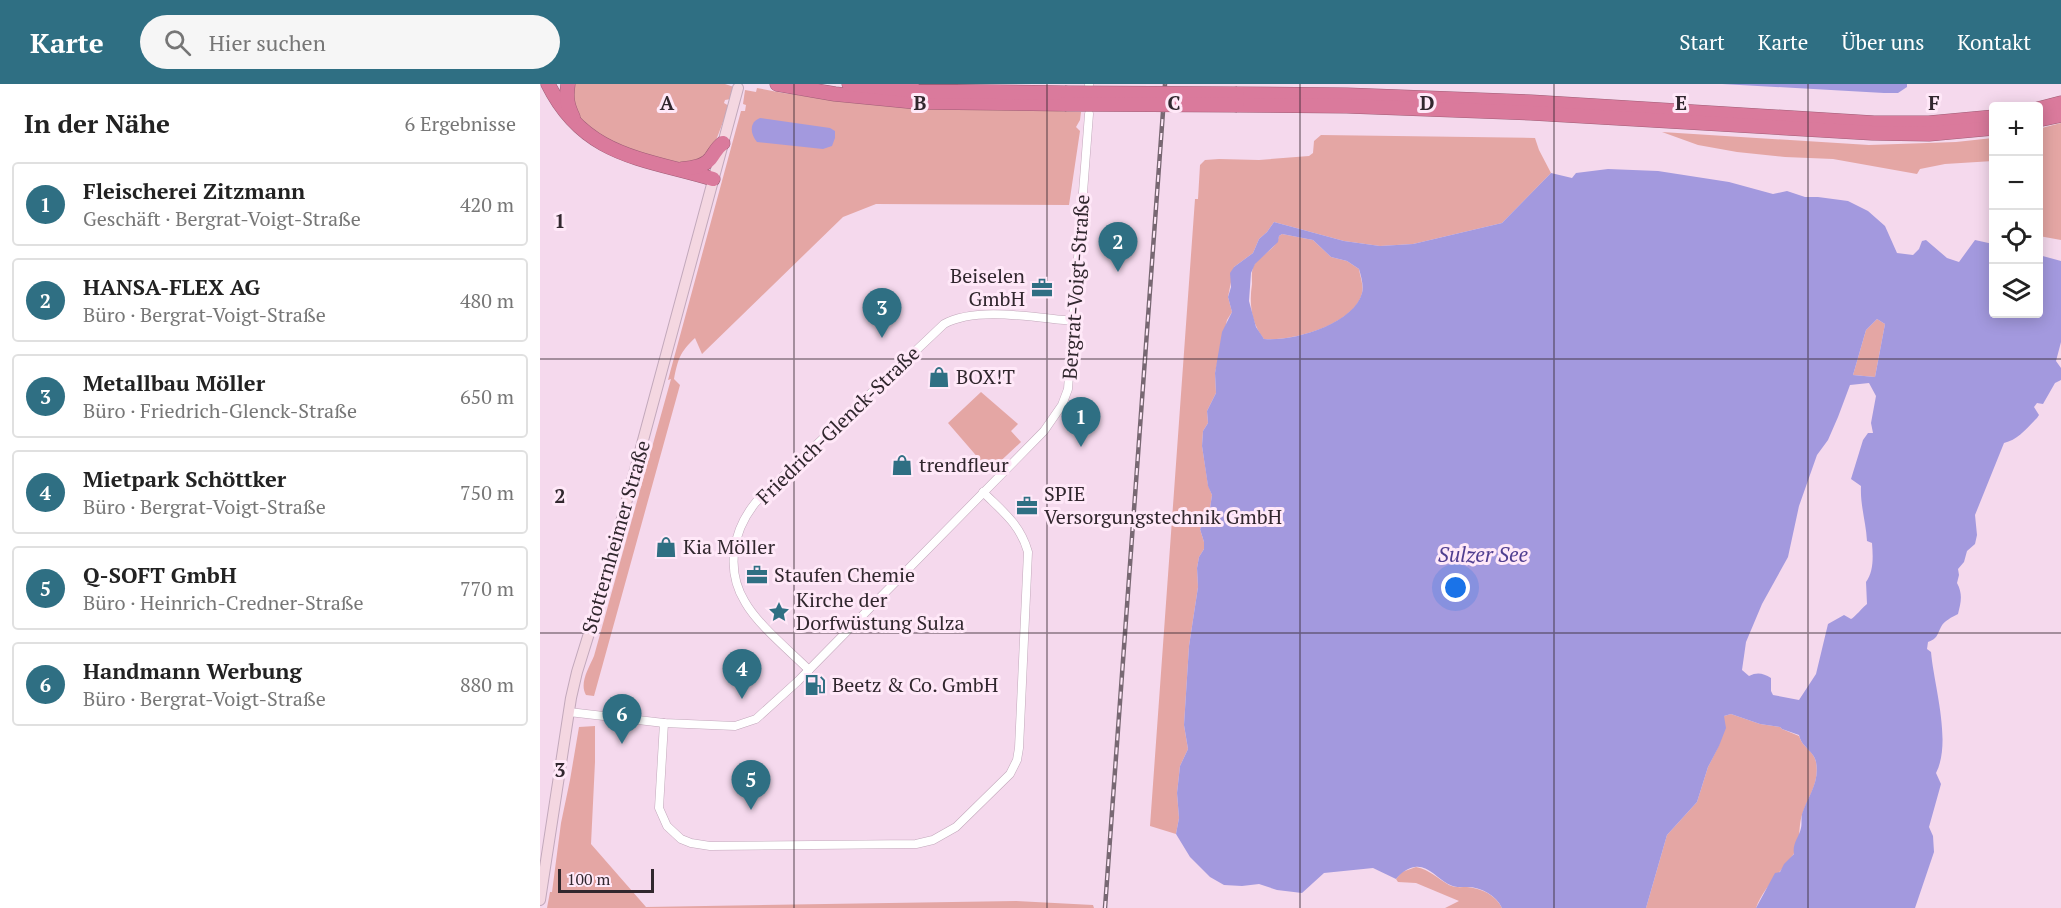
<!DOCTYPE html>
<html lang="de">
<head>
<meta charset="utf-8">
<style>
	body { margin:0; font-family:"PT Serif",serif; background:#f6f6f6; color:#222 }
	.controls { position:absolute; right:18px; top:18px; display:grid; overflow:hidden; border-radius:6px; box-shadow:0 3px 15px #0003 }
	.controls button { width:54px; height:54px; display:grid; place-items:center; padding:0; border:0; border-bottom:2px solid #e0e0e0; background:#fff; color:#222; font:30px sans-serif }
	.scale { position:absolute; left:18px; bottom:15px; width:96px; box-sizing:border-box; padding-left:6px; border:3px solid #31272e; border-top:0; font-size:16px; line-height:21px; white-space:nowrap; color:#31272e; -webkit-text-stroke:4px #ffe8f8; paint-order:stroke }
	.you { position:absolute; left:916px; top:504px; width:21px; height:21px; margin:-15px; border:4px solid #fff; border-radius:50%; background:#1a73e8; box-shadow:0 0 0 9px #1a73e833 }
	.badge { display:grid; place-items:center; width:39px; height:39px; border-radius:50%; background:#2f6f83; color:#fff; font-size:20px; font-weight:700 }
	.pin { position:absolute; translate:-50% -50px; filter:drop-shadow(0 2px 3px #0008) }
	.pin::after { content:''; position:absolute; top:32px; width:21px; height:18px; background:inherit; clip-path:polygon(0 0,100% 0,50% 100%) }
	.list { margin:0; padding:0; list-style:none }
	h2 { display:flex; justify-content:space-between; align-items:center; height:78px; margin:0; padding:0 24px; font-size:26px }
	h2 small { font-size:20px; font-weight:400; color:#767676 }
	.list li { display:grid; grid-template-columns:39px 1fr auto; gap:18px; align-items:center; box-sizing:border-box; height:84px; margin:0 12px 12px; padding:0 12px; border:2px solid #e0e0e0; border-radius:6px }
	.list b { display:block; font-size:22px; white-space:nowrap }
	.list p { margin:0; font-size:20px; white-space:nowrap; color:#767676 }
	.list em { font-size:20px; font-style:normal; color:#767676 }
	.icon { flex:none; width:33px; height:33px; fill:none; stroke:currentColor; stroke-width:2; stroke-linecap:round; stroke-linejoin:round }
	.map { position:relative; flex:none; width:1521px; height:824px; overflow:hidden }
	header { display:flex; align-items:center; gap:36px; box-sizing:border-box; height:84px; padding:0 30px; background:#2f6f83; color:#fff }
	header strong { font-size:28px }
	nav { display:flex; gap:33px; margin-inline-start:auto; font-size:21px }
	.search { width:420px; height:54px; background:#f6f6f6; display:flex; align-items:center; gap:15px; box-sizing:border-box; padding:0 21px; border-radius:33px; color:#767676; font-size:22px }
	main { display:flex }
	aside { flex:1; background:#fff }
	.map>svg:first-child { display:block }
	.green { fill:#e4a6a4 }
	.water { fill:#a399de; fill-rule:evenodd }
	.lines { fill:none; stroke-linecap:round; stroke-linejoin:round }
	.street-casing { stroke:#c2a8bb; stroke-width:9 }
	.secondary-casing { stroke:#c2a8bb; stroke-width:12 }
	.highway-casing { stroke:#9f5d76; stroke-width:15 }
	.street { stroke:#fff; stroke-width:8 }
	.secondary { stroke:#f4d7e1; stroke-width:10 }
	.highway { stroke:#da7a9c; stroke-width:14 }
	.rail-casing { stroke:#786873; stroke-width:4.5 }
	.rail { stroke:#ffe8f8; stroke-width:2; stroke-dasharray:7; stroke-linecap:butt }
	.highway-bridge-casing { stroke:#9f5d76; stroke-width:15; stroke-linecap:butt }
	.highway-bridge { stroke:#da7a9c; stroke-width:14 }
	.grid { fill:none; stroke:#31272e; stroke-width:1.5; stroke-opacity:0.55 }
	.labels { text-anchor:middle; stroke-width:6; stroke-linejoin:round; paint-order:stroke }
	.poi-label { font-size:20px; fill:#31272e; stroke:#ffe8f8; text-anchor:start }
	.street-label { font-size:20px; fill:#31272e; stroke:#ffe8f8 }
	.water-label { font-size:21px; font-style:italic; fill:#503e90; stroke:#ffe8f8 }
	.grid-label { font-size:20px; text-anchor:middle; font-weight:bold; fill:#31272e; stroke:#ffe8f8; stroke-width:6; stroke-linejoin:round; paint-order:stroke }
</style>
</head>
<body>
<header>
<strong>Karte</strong>
<div class="search"><svg class="icon" aria-label="search" viewBox="0 0 24 24"><circle cx="10" cy="10" r="6"/><path d="M15 15l6 6"/></svg>Hier suchen</div>
<nav><a>Start</a><a>Karte</a><a>Über uns</a><a>Kontakt</a></nav>
</header>
<main>
<aside>
<h2>In der Nähe<small>6 Ergebnisse</small></h2>
<ul class="list">
<li><span class="badge">1</span><div><b>Fleischerei Zitzmann</b><p>Geschäft · Bergrat-Voigt-Straße</p></div><em>420 m</em></li>
<li><span class="badge">2</span><div><b>HANSA-FLEX AG</b><p>Büro · Bergrat-Voigt-Straße</p></div><em>480 m</em></li>
<li><span class="badge">3</span><div><b>Metallbau Möller</b><p>Büro · Friedrich-Glenck-Straße</p></div><em>650 m</em></li>
<li><span class="badge">4</span><div><b>Mietpark Schöttker</b><p>Büro · Bergrat-Voigt-Straße</p></div><em>750 m</em></li>
<li><span class="badge">5</span><div><b>Q-SOFT GmbH</b><p>Büro · Heinrich-Credner-Straße</p></div><em>770 m</em></li>
<li><span class="badge">6</span><div><b>Handmann Werbung</b><p>Büro · Bergrat-Voigt-Straße</p></div><em>880 m</em></li>
</ul>
</aside>
<div class="map">
<svg width="1521" height="824" viewBox="0 0 1521 824">
	<rect width="100%" height="100%" fill="#f5d9ed"/>
	<g class="green">
		<path d="M 31,0 L 185,0 L 194,3 L 191,15 L 185,16 L 184,19 L 189,22 L 172,67 L 168,72 L 149,80 L 114,74 L 72,61 L 40,38 L 30,4 Z"/>
		<path d="M 217,4 L 243,9 L 309,18 L 541,28 L 540,36 L 536,43 L 540,47 L 529,121 L 336,120 L 303,133 L 162,270 L 155,254 C 140,268 138,275 134,295 L 140,301 L 54,612 L 46,611 C 39,599 49,584 54,572 L 131,295 L 128,296 L 201,27 L 205,27 L 206,21 L 203,20 L 205,6 L 216,8 Z"/>
		<path d="M 1521,39 L 1521,156 L 1499,152 L 1498,45 Z"/>
		<path d="M 1122,48 L 1329,61 L 1416,58 L 1453,54 L 1453,77 L 1405,80 L 1380,85 L 1377,90 L 1293,75 L 1245,73 L 1197,68 L 1158,61 Z"/>
		<path d="M 781,51 L 995,54 L 999,66 L 1011,89 L 962,139 L 873,160 L 840,162 L 804,157 L 734,138 L 727,148 L 719,155 L 713,169 L 694,183 L 688,213 L 692,228 L 687,236 L 675,289 L 676,309 L 667,327 L 668,339 L 663,347 L 662,362 L 668,401 L 672,411 L 669,431 L 660,445 L 664,458 L 664,465 L 659,473 L 657,484 L 658,503 L 649,562 L 644,641 L 648,665 L 640,682 L 637,709 L 639,734 L 636,750 L 610,742 L 655,115 L 658,115 L 660,81 L 665,76 L 679,75 L 719,76 L 769,72 L 773,69 L 774,57 Z"/>
		<path d="M 742,150 L 773,156 L 791,173 L 807,177 L 819,185 C 820,192 824,202 822,209 C 815,240 752,258 724,255 C 711,239 709,220 712,200 C 712,193 711,187 714,181 C 721,170 736,166 739,152 Z"/>
		<path d="M 1337,235 L 1345,240 L 1335,293 L 1313,291 L 1326,246 Z"/>
		<path d="M 441,308 L 478,340 L 471,347 L 481,358 L 451,386 L 440,376 L 408,339 Z"/>
		<path d="M 1191,630 L 1220,640 L 1240,643 L 1242,645 L 1259,652 C 1262,663 1274,667 1276,678 C 1280,699 1268,712 1262,731 C 1258,743 1261,761 1253,771 C 1241,788 1223,804 1216,824 L 1106,824 L 1127,751 L 1157,718 L 1168,683 L 1179,661 L 1184,632 Z"/>
		<path d="M 55,642 L 55,678 L 51,760 L 106,823 L 476,817 L 553,821 L 554,824 L 7,824 L 10,808 L 12,808 L 21,739 L 30,696 L 39,643 Z"/>
		<path d="M 876,783 C 890,786 897,794 909,801 C 915,804 921,803 927,803 C 941,804 956,811 962,824 L 905,824 L 919,817 L 876,799 L 858,798 L 856,795 L 862,788 Z"/>
	</g>
	<g class="water">
		<path d="M 1182,0 L 1367,0 L 1367,3 L 1358,9 L 1344,9 Z"/>
		<path d="M 220,34 L 290,44 L 295,47 L 295,54 L 292,62 L 283,65 L 217,58 C 210,50 209,38 220,34 Z"/>
		<path d="M 1068,85 L 1118,87 L 1189,98 L 1233,110 L 1247,107 L 1265,113 L 1278,113 L 1308,117 L 1328,127 L 1345,142 L 1357,169 L 1373,171 L 1379,165 L 1382,157 L 1386,156 L 1407,174 L 1419,178 L 1435,156 L 1453,160 L 1454,230 L 1498,230 L 1499,171 L 1521,177 L 1521,258 L 1516,277 L 1521,284 L 1521,296 L 1515,299 L 1503,320 L 1497,319 L 1494,323 L 1499,331 L 1497,334 C 1487,344 1478,356 1464,359 L 1435,431 L 1437,451 L 1435,460 L 1427,467 L 1424,478 L 1418,485 L 1419,491 L 1417,499 C 1423,510 1421,518 1418,530 C 1412,533 1404,537 1401,543 C 1397,551 1397,555 1388,558 L 1387,565 L 1391,568 C 1394,602 1412,658 1396,689 L 1401,700 L 1389,743 L 1393,752 L 1394,768 L 1375,824 L 1216,824 L 1235,789 L 1240,788 L 1244,780 L 1254,770 C 1252,760 1259,753 1261,744 C 1262,740 1261,735 1262,730 C 1268,712 1280,698 1276,678 C 1274,667 1262,664 1259,651 L 1242,645 L 1240,643 L 1220,640 L 1191,630 L 1184,632 L 1186,644 L 1179,662 L 1168,683 L 1157,718 L 1127,751 L 1106,824 L 962,824 C 956,811 941,803 927,803 C 920,803 915,804 908,800 C 898,795 888,781 875,783 C 867,784 861,789 856,795 L 833,784 L 784,789 L 762,809 L 737,806 L 719,800 L 702,802 L 684,801 L 670,793 L 650,773 L 636,750 L 639,734 L 637,709 L 640,682 L 648,665 L 644,641 L 649,562 L 658,503 L 657,484 L 659,473 L 664,465 L 664,458 L 660,445 L 669,431 L 672,411 L 668,402 L 662,362 L 663,347 L 668,339 L 667,327 L 676,309 L 675,289 L 682,248 L 692,228 L 688,213 L 691,203 L 690,189 L 694,183 L 713,169 L 719,155 L 727,148 L 734,138 L 804,157 L 840,162 L 873,160 L 962,139 L 1011,89 L 1032,94 L 1036,89 ZM 742,150 L 773,156 L 791,173 L 807,177 L 819,185 C 821,192 824,202 822,209 C 814,240 752,258 724,255 L 716,243 L 709,217 L 711,189 L 715,180 L 738,158 L 739,152 ZM 1337,235 L 1345,240 L 1335,293 L 1313,291 L 1326,246 ZM 1329,299 L 1336,312 L 1331,339 L 1333,349 L 1328,349 L 1323,356 L 1311,395 L 1321,402 C 1320,421 1326,438 1327,457 L 1332,459 C 1333,472 1334,487 1326,498 L 1327,520 C 1324,522 1314,534 1311,535 L 1304,531 L 1288,540 L 1276,590 L 1259,616 L 1233,611 L 1231,607 L 1231,594 C 1223,589 1217,588 1209,592 L 1202,586 L 1206,558 L 1222,520 L 1248,473 L 1259,422 L 1277,371 L 1288,356 L 1298,333 L 1310,301 Z"/>
	</g>
	<g class="lines">
		<defs>
			<g id="street">
				<path d="M 549,1 L 549,0"/>
				<path d="M 269,586 C 250,567 218,541 205,518 C 185,485 193,446 216,418 L 404,240 C 437,222 496,234 534,237"/>
				<path d="M 29,628 L 124,639 L 195,642 L 216,635 L 258,597 L 504,347 L 522,321 L 528,305 L 549,30"/>
				<path d="M 124,639 L 119,724 L 127,742 L 141,755 L 151,759 L 170,762 L 376,760 L 393,756 L 416,743 L 470,690 L 477,676 L 479,664 L 488,468 C 480,440 463,428 443,408"/>
			</g>
			<path id="secondary" d="M 0,816 L 31,614 L 37,588 L 64,501 L 198,4"/>
			<g id="highway">
				<path d="M 8,0 C 44,73 103,74 173,95"/>
				<path d="M 28,0 C 26,13 27,21 33,33"/>
				<path d="M 237,0 L 295,10 L 377,18 L 525,20"/>
				<path d="M 309,0 L 378,7 L 525,9"/>
				<path d="M 697,10 L 807,11 L 991,18 L 1334,39 L 1389,39 L 1454,33"/>
				<path d="M 697,21 L 807,22 L 991,29 L 1332,49 L 1389,50 L 1454,44"/>
				<path d="M 1498,25 L 1521,19"/>
				<path d="M 1498,36 L 1521,31"/>
				<path d="M 142,85 C 152,84 163,83 170,75 C 175,69 176,64 183,59"/>
			</g>
		</defs>
		<use href="#street" class="street-casing"/>
		<use href="#secondary" class="secondary-casing"/>
		<use href="#highway" class="highway-casing"/>
		<use href="#street" class="street"/>
		<use href="#secondary" class="secondary"/>
		<use href="#highway" class="highway"/>
		<defs>
			<path id="rail" d="M 565,824 L 625,0"/>
		</defs>
		<use href="#rail" class="rail-casing"/>
		<use href="#rail" class="rail"/>
		<defs>
			<g id="highway-bridge">
				<path d="M 525,9 L 697,10"/>
				<path d="M 525,20 L 697,21"/>
			</g>
		</defs>
		<use href="#highway-bridge" class="highway-bridge-casing"/>
		<use href="#highway-bridge" class="highway-bridge"/>
	</g>
	<path class="grid" d="M 254,0 L 254,824M 507,0 L 507,824M 760,0 L 760,824M 1014,0 L 1014,824M 1268,0 L 1268,824M 0,275 L 1521,275M 0,549 L 1521,549"/>
	<defs>
		<symbol id="office-bare" viewBox="-9 -9 18 18"><path d="M-6-3h4V-5.5h4V-3h4V5H-6ZM-1-4.5V-3h2v-1.5ZM-6 0V1H6V0Z" fill="#2f6f83" stroke="#ffe8f8" stroke-width="2.5" paint-order="stroke"/></symbol>
		<symbol id="shop-bare" viewBox="-9 -9 18 18"><path d="M-5-2.5h2.3a2.7 3.5 0 0 1 5.4 0H5L5.5 6h-11ZM-1.5-2.5h3a1.5 2.3 0 0 0-3 0Z" fill="#2f6f83" stroke="#ffe8f8" stroke-width="2.5" paint-order="stroke"/></symbol>
		<symbol id="sight-bare" viewBox="-9 -9 18 18"><path d="M0-6L1.8-2.2L6-1.7L2.9 1.2L3.7 5.4L0 3.3L-3.7 5.4L-2.9 1.2L-6-1.7L-1.8-2.2Z" fill="#2f6f83" stroke="#ffe8f8" stroke-width="2.5" paint-order="stroke"/></symbol>
		<symbol id="fuel-bare" viewBox="-9 -9 18 18"><path d="M-5.5-6h7V0h2V4h1.3V-2.5L3-4.5l.8-.8L6-3V5H2.5V1h-1V6h-7ZM-4.2-4.7v3.2H.2V-4.7Z" fill="#2f6f83" stroke="#ffe8f8" stroke-width="2.5" paint-order="stroke"/></symbol>
	</defs>
	<g fill-rule="evenodd">
		<use href="#office-bare" x="487" y="189" width="30" height="30"/>
		<use href="#shop-bare" x="384" y="278" width="30" height="30"/>
		<use href="#shop-bare" x="347" y="366" width="30" height="30"/>
		<use href="#office-bare" x="472" y="407" width="30" height="30"/>
		<use href="#shop-bare" x="111" y="448" width="30" height="30"/>
		<use href="#office-bare" x="202" y="476" width="30" height="30"/>
		<use href="#sight-bare" x="224" y="513" width="30" height="30"/>
		<use href="#fuel-bare" x="260" y="586" width="30" height="30"/>
	</g>
	<g class="labels">
		<g class="poi-label">
			<text x="485" y="199" text-anchor="end">Beiselen<tspan x="485" dy="23">GmbH</tspan></text>
			<text x="416" y="300">BOX!T</text>
			<text x="379" y="388">trendfleur</text>
			<text x="504" y="417">SPIE<tspan x="504" dy="23">Versorgungstechnik GmbH</tspan></text>
			<text x="143" y="470">Kia Möller</text>
			<text x="234" y="498">Staufen Chemie</text>
			<text x="256" y="523">Kirche der<tspan x="256" dy="23">Dorfwüstung Sulza</tspan></text>
			<text x="292" y="608">Beetz &amp; Co. GmbH</text>
		</g>
		<g class="street-label">
			<text transform="translate(536 203) rotate(-86)" y="7">Bergrat-Voigt-Straße</text>
			<text transform="translate(298 341) rotate(-44)" y="7">Friedrich-Glenck-Straße</text>
			<text transform="translate(76 453) rotate(-74)" y="7">Stotternheimer Straße</text>
		</g>
		<g class="water-label">
			<text x="943" y="478">Sulzer See</text>
		</g>
	</g>
	<g class="grid-label">
		<text x="127" y="26">A</text>
		<text x="380" y="26">B</text>
		<text x="634" y="26">C</text>
		<text x="887" y="26">D</text>
		<text x="1141" y="26">E</text>
		<text x="1394" y="26">F</text>
		<text x="20" y="144">1</text>
		<text x="20" y="419">2</text>
		<text x="20" y="693">3</text>
	</g>
</svg>
<div class="controls">
<button>+</button>
<button>−</button>
<button><svg class="icon" aria-label="locate" viewBox="0 0 24 24"><circle cx="12" cy="12" r="6"/><path d="M12 2v4M12 18v4M2 12h4M18 12h4"/></svg></button>
<button><svg class="icon" aria-label="layers" viewBox="0 0 24 24"><path d="M12 4l9 5-9 5-9-5zM3 14l9 5 9-5"/></svg></button>
</div>
<div class="scale">100 m</div>
<div class="you"></div>
<div class="pin badge" style="left:541px;top:363px">1</div>
<div class="pin badge" style="left:578px;top:188px">2</div>
<div class="pin badge" style="left:342px;top:254px">3</div>
<div class="pin badge" style="left:202px;top:615px">4</div>
<div class="pin badge" style="left:211px;top:726px">5</div>
<div class="pin badge" style="left:82px;top:660px">6</div>
</div>
</main>
</body>
</html>
